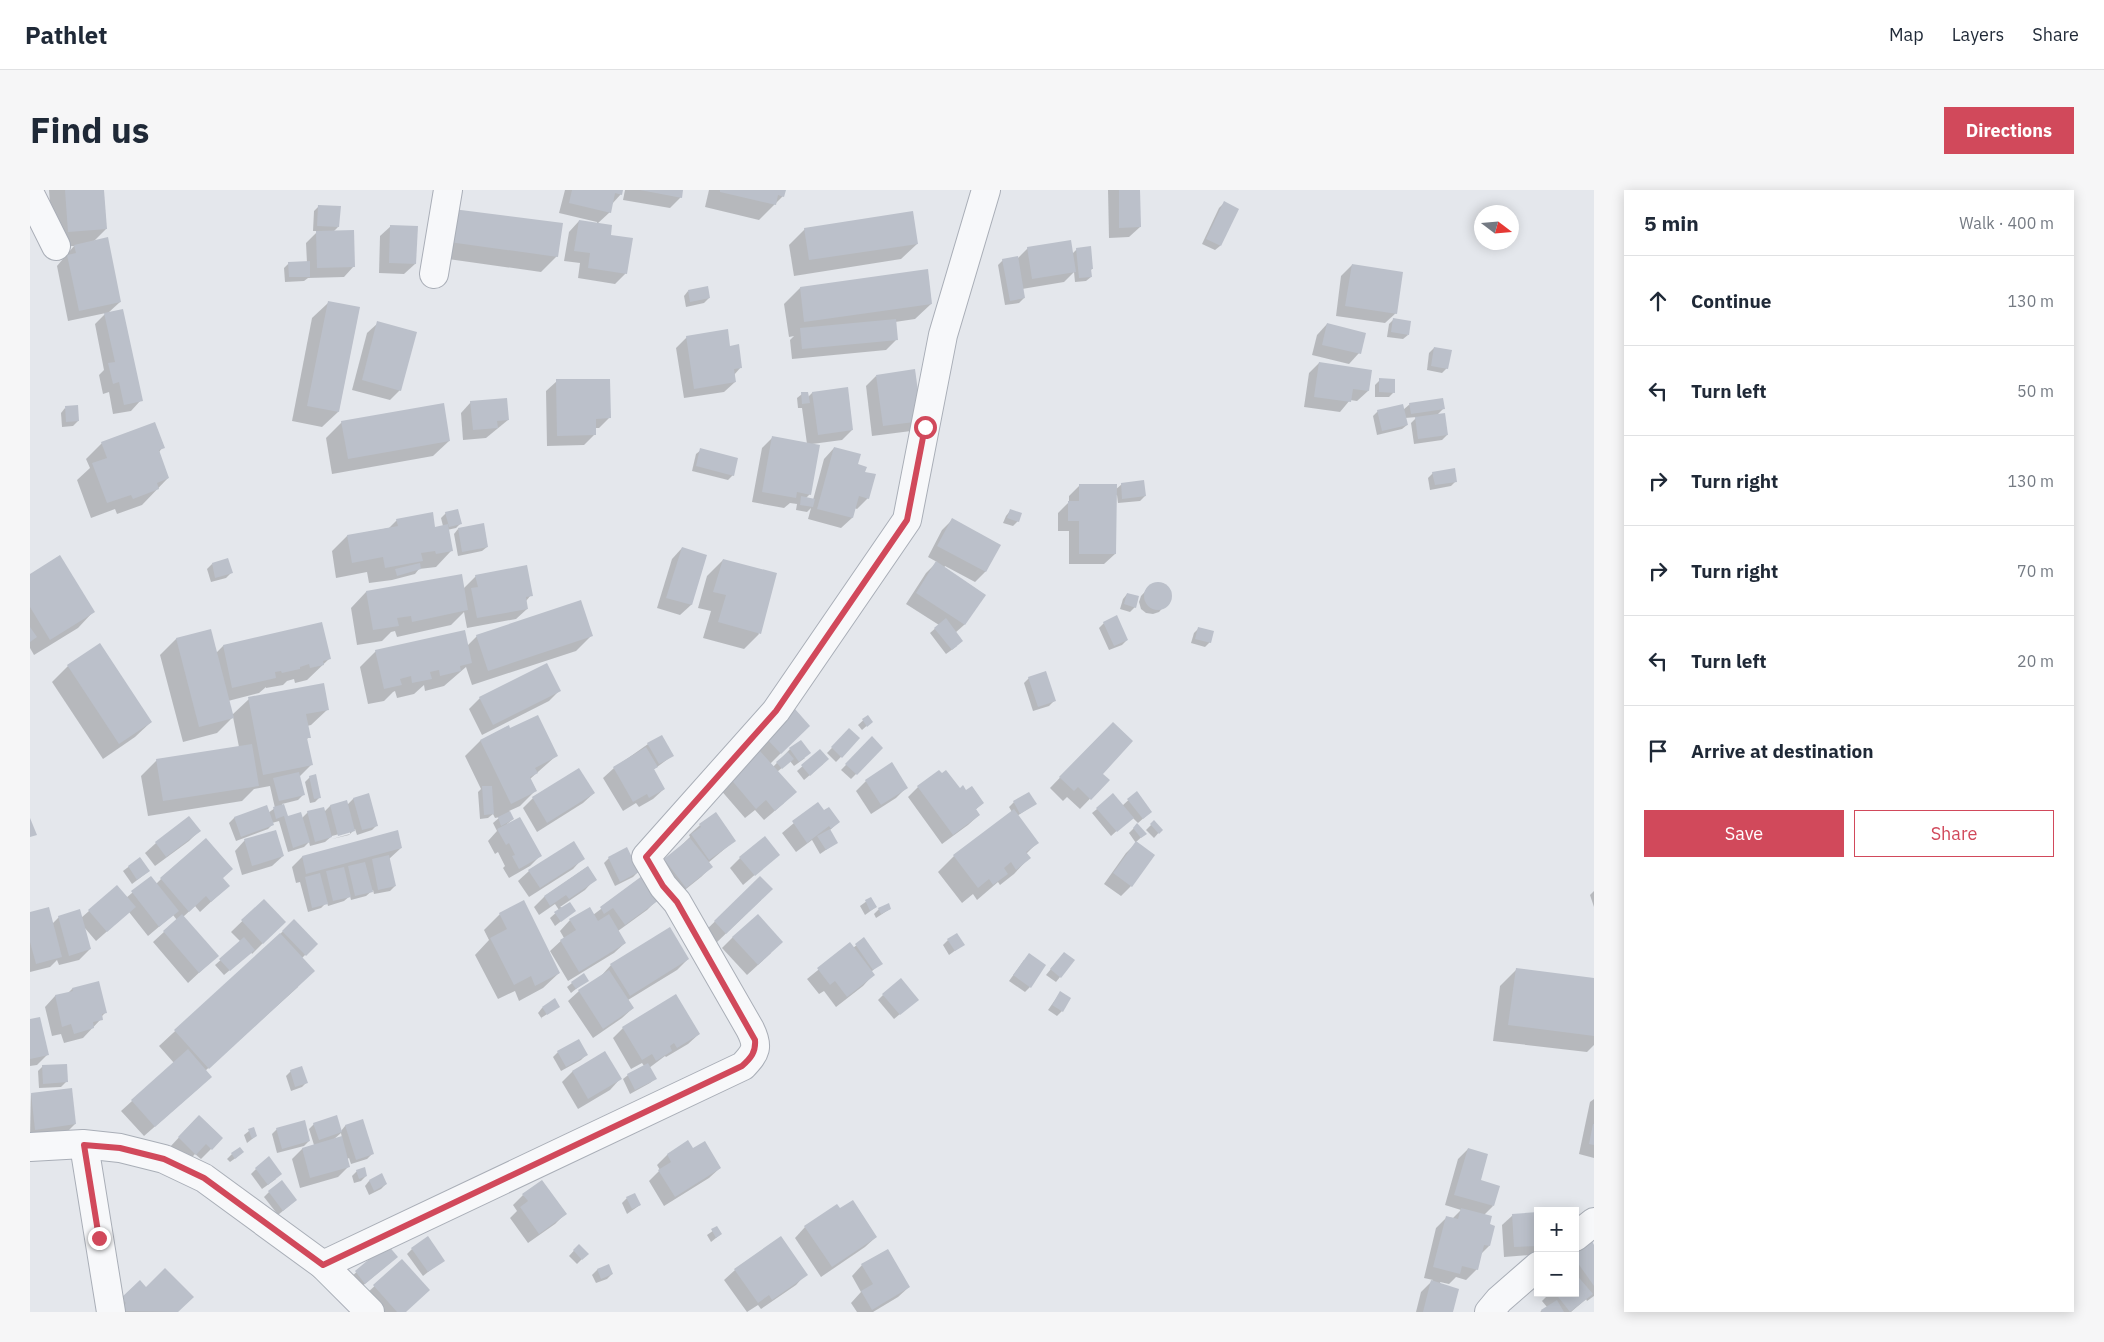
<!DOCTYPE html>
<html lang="en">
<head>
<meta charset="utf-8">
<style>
	body { margin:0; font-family:"IBM Plex Sans",sans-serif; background:#f6f6f7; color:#1f2937 }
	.controls { position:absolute; right:15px; bottom:15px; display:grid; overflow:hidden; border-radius:0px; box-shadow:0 2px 12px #0003 }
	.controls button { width:45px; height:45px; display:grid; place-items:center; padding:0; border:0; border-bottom:1px solid #e0e1e3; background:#fff; color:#1f2937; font:25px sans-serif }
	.compass { position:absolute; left:1444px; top:15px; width:45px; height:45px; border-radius:50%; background:#fff; box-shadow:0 2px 12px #0003; rotate:106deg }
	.stop { position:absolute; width:15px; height:15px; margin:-11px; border:4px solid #d1495b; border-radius:50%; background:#fff }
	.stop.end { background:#d1495b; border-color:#fff; box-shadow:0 1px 5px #0008 }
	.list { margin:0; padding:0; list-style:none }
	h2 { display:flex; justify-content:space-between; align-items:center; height:65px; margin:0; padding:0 20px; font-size:21px }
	h2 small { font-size:16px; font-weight:400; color:#747a83 }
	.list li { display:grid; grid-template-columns:32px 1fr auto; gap:15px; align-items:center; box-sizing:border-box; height:90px; padding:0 20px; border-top:1px solid #e0e1e3 }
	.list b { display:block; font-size:19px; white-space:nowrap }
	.list em { font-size:16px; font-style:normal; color:#747a83 }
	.actions { display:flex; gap:10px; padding:15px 20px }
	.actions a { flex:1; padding:11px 0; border:1px solid #d1495b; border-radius:0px; text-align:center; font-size:18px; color:#d1495b }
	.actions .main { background:#d1495b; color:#fff }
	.icon { flex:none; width:28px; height:28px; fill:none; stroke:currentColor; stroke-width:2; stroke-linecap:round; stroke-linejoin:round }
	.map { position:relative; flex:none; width:1564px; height:1122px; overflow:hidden; border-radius:0px }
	header { display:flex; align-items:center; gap:30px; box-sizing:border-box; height:70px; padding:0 25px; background:#fff; border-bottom:1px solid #e0e1e3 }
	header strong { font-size:24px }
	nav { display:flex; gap:28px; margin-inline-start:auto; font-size:18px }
	.intro { display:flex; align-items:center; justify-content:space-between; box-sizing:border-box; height:120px; padding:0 30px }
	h1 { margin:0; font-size:35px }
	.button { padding:12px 22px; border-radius:0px; background:#d1495b; color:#fff; font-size:18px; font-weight:700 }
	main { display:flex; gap:30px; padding:0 30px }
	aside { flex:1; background:#fff; border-radius:0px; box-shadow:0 2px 12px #0003 }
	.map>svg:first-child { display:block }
	.shadow { fill:#0003; fill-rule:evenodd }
	.building { fill:#bbc0ca }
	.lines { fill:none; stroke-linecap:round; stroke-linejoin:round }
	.minor-casing { stroke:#a9aeb7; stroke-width:30 }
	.minor { stroke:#f7f8fa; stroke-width:28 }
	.route { stroke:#d1495b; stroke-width:6 }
</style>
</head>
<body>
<header>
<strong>Pathlet</strong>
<nav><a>Map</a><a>Layers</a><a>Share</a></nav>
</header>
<div class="intro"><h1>Find us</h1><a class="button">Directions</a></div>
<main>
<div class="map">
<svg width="1564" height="1122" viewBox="0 0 1564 1122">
	<rect width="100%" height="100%" fill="#e4e7ec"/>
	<g class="shadow">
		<path d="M 19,0 L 73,0 L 76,39 L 63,52 L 90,112 L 78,123 L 111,210 L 101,221 L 83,224 L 79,202 L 73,204 L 69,185 L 74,180 L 65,134 L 76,123 L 38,131 L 27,76 L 44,56 L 23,57 Z"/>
		<path d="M 535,0 L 592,0 L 591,4 L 582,14 L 580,22 L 567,34 L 579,46 L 596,83 L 585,94 L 548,88 L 550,73 L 534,71 L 539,42 L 549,31 L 567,34 L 567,32 L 529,23 Z"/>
		<path d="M 595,0 L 652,0 L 651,7 L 640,18 L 593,10 Z"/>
		<path d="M 679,0 L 755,0 L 753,6 L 729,30 L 675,17 Z"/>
		<path d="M 1078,0 L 1109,0 L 1110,37 L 1099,47 L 1079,48 Z"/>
		<path d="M 1194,13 L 1190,56 L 1185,60 L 1172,54 L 1189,18 Z"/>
		<path d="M 289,16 L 308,37 L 303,42 L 324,76 L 314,87 L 278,88 L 274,91 L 255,92 L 254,78 L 259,73 L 277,73 L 276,53 L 288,41 L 283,41 L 284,21 Z"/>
		<path d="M 361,36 L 385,74 L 374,84 L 349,83 L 350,46 Z"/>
		<path d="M 408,36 L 527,66 L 511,82 L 404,67 Z"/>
		<path d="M 775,39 L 887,54 L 871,69 L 764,86 L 759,55 Z"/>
		<path d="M 998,58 L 1042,64 L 1047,59 L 1062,79 L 1060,81 L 1061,87 L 1056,91 L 1045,92 L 1044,82 L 1034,92 L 992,99 L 994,108 L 989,113 L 975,115 L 968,75 L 973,70 L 987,69 Z"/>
		<path d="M 1322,75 L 1366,123 L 1355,133 L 1306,126 L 1311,86 Z"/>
		<path d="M 770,98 L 901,114 L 885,129 L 865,132 L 866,150 L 856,160 L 762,169 L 760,150 L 764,146 L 759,147 L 754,114 Z"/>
		<path d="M 658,101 L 679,108 L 674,113 L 656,117 L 654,106 Z"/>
		<path d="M 298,113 L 308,222 L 292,237 L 262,231 L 282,128 Z"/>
		<path d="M 1364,129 L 1378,145 L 1373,149 L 1357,147 L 1359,134 Z"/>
		<path d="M 348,133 L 370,200 L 360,210 L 322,200 L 337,143 Z"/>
		<path d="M 1297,134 L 1329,163 L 1319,174 L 1282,165 L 1287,145 Z"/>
		<path d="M 657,147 L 699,157 L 711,177 L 704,185 L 705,192 L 694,202 L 654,208 L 646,158 Z"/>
		<path d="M 1404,158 L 1417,178 L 1412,183 L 1397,180 L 1399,163 Z"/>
		<path d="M 1289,173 L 1340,181 L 1338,201 L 1327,211 L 1320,210 L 1310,222 L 1274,217 L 1279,183 Z"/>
		<path d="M 846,186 L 891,230 L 881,241 L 842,246 L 836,196 Z"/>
		<path d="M 1350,190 L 1364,202 L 1359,207 L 1345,207 L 1345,195 Z"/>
		<path d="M 527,191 L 579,228 L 569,238 L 564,238 L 564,245 L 554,255 L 517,256 L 516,201 Z"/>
		<path d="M 817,198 L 822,240 L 812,250 L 782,254 L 780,304 L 776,308 L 783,310 L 794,269 L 804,258 L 834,283 L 838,308 L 827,319 L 824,318 L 822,328 L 811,338 L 778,329 L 781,318 L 777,322 L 766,320 L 767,314 L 760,313 L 754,318 L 722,312 L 732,258 L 742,248 L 777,254 L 772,218 L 768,218 L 767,208 L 772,204 L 778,207 L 782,203 Z"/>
		<path d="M 441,212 L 478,230 L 456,248 L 433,250 L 431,223 Z"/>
		<path d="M 1380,214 L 1413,219 L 1407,225 L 1417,245 L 1412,250 L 1384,254 L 1381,233 L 1387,227 L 1375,228 L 1377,235 L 1372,239 L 1347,245 L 1343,226 L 1348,221 L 1373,220 Z"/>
		<path d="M 35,218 L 48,231 L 43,236 L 32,237 L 31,223 Z"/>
		<path d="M 312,232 L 419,251 L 403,266 L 302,284 L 296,248 Z"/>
		<path d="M 72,253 L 133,257 L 129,262 L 138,288 L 112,315 L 87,324 L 85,319 L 61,328 L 47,290 L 60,278 L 56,269 Z"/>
		<path d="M 671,260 L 703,285 L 698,290 L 662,281 L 666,264 Z"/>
		<path d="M 1403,283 L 1426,291 L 1421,296 L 1400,300 L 1398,288 Z"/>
		<path d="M 1092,294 L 1115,306 L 1110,311 L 1088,313 L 1087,305 L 1085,305 L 1085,364 L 1074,374 L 1039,374 L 1039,341 L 1028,341 L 1028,323 L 1039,312 L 1039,306 L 1050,295 L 1085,300 Z"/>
		<path d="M 980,321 L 988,331 L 983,336 L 973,333 L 976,326 Z"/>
		<path d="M 416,323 L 431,333 L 426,338 L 417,340 L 421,361 L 406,377 L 389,379 L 385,384 L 362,390 L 339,393 L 337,382 L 306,388 L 302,361 L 317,346 L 359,338 L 367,330 L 404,338 L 413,336 L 411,328 Z"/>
		<path d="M 922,330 L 969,355 L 955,382 L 945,392 L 915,376 L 914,378 L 954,405 L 934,435 L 925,443 L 927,456 L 916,464 L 900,443 L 909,435 L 876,414 L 896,383 L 907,372 L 898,367 L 912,340 Z"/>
		<path d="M 428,339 L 457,357 L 452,361 L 428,366 L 424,344 Z"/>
		<path d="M 652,358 L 676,366 L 661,415 L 650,425 L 627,418 L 642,369 Z"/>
		<path d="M 693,370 L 729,444 L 714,459 L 673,448 L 681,421 L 668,418 L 677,386 Z"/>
		<path d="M 182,374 L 201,383 L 196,388 L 181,392 L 177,379 Z"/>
		<path d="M 0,385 L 63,422 L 48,438 L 4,465 L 0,458 Z"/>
		<path d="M 446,386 L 501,405 L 496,411 L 497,419 L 486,429 L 437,438 L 434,422 L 421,435 L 367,447 L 365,441 L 361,442 L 352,451 L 327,455 L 321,418 L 336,402 L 434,398 Z"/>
		<path d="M 1127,393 L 1134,394 L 1138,399 L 1140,405 L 1139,411 L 1129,422 L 1123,424 L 1116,423 L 1111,419 L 1109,412 L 1111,406 L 1121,395 Z"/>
		<path d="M 1097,404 L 1105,417 L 1100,422 L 1090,419 L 1093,409 Z"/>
		<path d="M 1074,433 L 1097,450 L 1092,455 L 1079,460 L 1069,438 Z"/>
		<path d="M 1169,438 L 1180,452 L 1175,457 L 1161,453 L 1164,443 Z"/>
		<path d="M 180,440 L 186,463 L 193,456 L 299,469 L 277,490 L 265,493 L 264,489 L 257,491 L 253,495 L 236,498 L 236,497 L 229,503 L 198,511 L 202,525 L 219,509 L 297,520 L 281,535 L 277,536 L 279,547 L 276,550 L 281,575 L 269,587 L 273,605 L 268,610 L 252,614 L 257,627 L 272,628 L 278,622 L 294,622 L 300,616 L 316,612 L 317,615 L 323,609 L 338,605 L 347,635 L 342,640 L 327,645 L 325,639 L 319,645 L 302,649 L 320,644 L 320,641 L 302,646 L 295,652 L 280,656 L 279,652 L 274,657 L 258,662 L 249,631 L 242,633 L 242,635 L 238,639 L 206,651 L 199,633 L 204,628 L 236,616 L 238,623 L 245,618 L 240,596 L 224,599 L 212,611 L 118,626 L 111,586 L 127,570 L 209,557 L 203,527 L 187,543 L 153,552 L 130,465 L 146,449 Z"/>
		<path d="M 447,446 L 561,446 L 546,461 L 442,495 L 436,477 L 414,496 L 395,501 L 394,495 L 384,504 L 367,508 L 365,501 L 363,502 L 354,511 L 338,514 L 330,477 L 346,461 L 437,456 Z"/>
		<path d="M 38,476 L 121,532 L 105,547 L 73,569 L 22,492 Z"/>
		<path d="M 999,488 L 1024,511 L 1019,516 L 1003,521 L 994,493 Z"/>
		<path d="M 530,500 L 519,511 L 452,545 L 439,519 L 450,508 Z"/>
		<path d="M 765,521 L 778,536 L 740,574 L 743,577 L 760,559 L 775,568 L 764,576 L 760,571 L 747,582 L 754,613 L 734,630 L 725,620 L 715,628 L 689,598 Z"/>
		<path d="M 838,526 L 841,532 L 832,540 L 828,535 Z"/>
		<path d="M 478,536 L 480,540 L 526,566 L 500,589 L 506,600 L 490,616 L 479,621 L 483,629 L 477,634 L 510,666 L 500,676 L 479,688 L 473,678 L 475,676 L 468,662 L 465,664 L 458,651 L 467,641 L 463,633 L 470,627 L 465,628 L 463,624 L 458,628 L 450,629 L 448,602 L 451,599 L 435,566 L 450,551 Z"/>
		<path d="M 819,540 L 829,548 L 806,572 L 797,563 Z"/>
		<path d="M 1072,544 L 1071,584 L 1078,590 L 1050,619 L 1037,607 L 1033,611 L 1020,598 Z"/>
		<path d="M 842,548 L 852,558 L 821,589 L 811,580 Z"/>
		<path d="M 618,554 L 642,566 L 623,580 L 634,599 L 623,609 L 609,617 L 606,613 L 593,621 L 573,588 L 584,578 Z"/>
		<path d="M 790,561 L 793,574 L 774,590 L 767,581 Z"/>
		<path d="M 280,587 L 290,607 L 285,612 L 280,613 L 275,592 Z"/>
		<path d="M 836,591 L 876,598 L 866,608 L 841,624 L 826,601 Z"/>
		<path d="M 888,597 L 929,599 L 953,613 L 945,620 L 949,625 L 938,635 L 912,654 L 878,607 Z"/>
		<path d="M 564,603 L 553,613 L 507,642 L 493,618 L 503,608 Z"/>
		<path d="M 1106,603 L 1116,626 L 1108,633 L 1102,627 L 1081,646 L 1062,623 L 1067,619 L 1092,616 Z"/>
		<path d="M 984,612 L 1005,614 L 987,626 L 1007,653 L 996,664 L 999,668 L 984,684 L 970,695 L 968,692 L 947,710 L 943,704 L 932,713 L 908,682 L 924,666 L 982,622 L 979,617 Z"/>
		<path d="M 788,613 L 794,622 L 808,632 L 799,641 L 806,653 L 790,664 L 782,650 L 766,662 L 752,643 Z"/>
		<path d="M 1124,632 L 1131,640 L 1124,648 L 1116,640 Z"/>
		<path d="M 670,635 L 704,651 L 678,673 L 681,677 L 671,687 L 646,707 L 625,681 L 660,647 L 659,645 Z"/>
		<path d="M 1107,635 L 1115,644 L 1106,652 L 1123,665 L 1101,696 L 1091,706 L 1074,694 L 1096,663 L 1106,653 L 1099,643 Z"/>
		<path d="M 169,641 L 159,651 L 125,676 L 115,663 L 126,653 Z"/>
		<path d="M 215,650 L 253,666 L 242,676 L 212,685 L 205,661 Z"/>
		<path d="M 371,658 L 359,669 L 365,696 L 360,701 L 344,704 L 343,700 L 336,706 L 321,710 L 320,706 L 314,711 L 298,716 L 297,712 L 291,718 L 278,722 L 270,692 L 266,693 L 262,677 L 272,667 Z"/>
		<path d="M 749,664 L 713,695 L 700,678 L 710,668 Z"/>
		<path d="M 110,668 L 119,681 L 102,694 L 93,681 Z"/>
		<path d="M 553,668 L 543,679 L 499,707 L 488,691 L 499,681 Z"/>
		<path d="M 579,668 L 608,682 L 603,687 L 585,696 L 574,673 Z"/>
		<path d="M 557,677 L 565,689 L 555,700 L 530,717 L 544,721 L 525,736 L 520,728 L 529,720 L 525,714 L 509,725 L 504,717 L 514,707 Z"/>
		<path d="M 121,687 L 126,694 L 131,689 L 191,689 L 198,696 L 170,722 L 165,716 L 153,727 L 187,766 L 158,793 L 123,752 L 147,730 L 143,725 L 118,746 L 99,722 L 66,751 L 54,737 L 60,759 L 49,770 L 29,775 L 27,770 L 20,777 L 0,782 L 0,723 L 22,734 L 29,727 L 51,728 L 59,721 L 96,708 Z"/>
		<path d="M 612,688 L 627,710 L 617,720 L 588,741 L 595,753 L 584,763 L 538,791 L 520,761 L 534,748 L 530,741 L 540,730 L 563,725 Z"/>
		<path d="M 730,688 L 731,710 L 685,754 L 674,742 Z"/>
		<path d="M 1564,701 L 1564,717 L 1560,705 Z"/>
		<path d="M 841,708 L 846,717 L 835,725 L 830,716 Z"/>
		<path d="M 233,711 L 254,732 L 222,764 L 221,762 L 194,785 L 185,775 L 211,752 L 201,742 Z"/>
		<path d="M 849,719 L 860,719 L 846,728 L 844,724 Z"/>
		<path d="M 470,724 L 529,783 L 513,798 L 489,811 L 485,801 L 468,809 L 445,765 L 459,750 L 454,740 Z"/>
		<path d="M 264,731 L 286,754 L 272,768 L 268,797 L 175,881 L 170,897 L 114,946 L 91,921 L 144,873 L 129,856 Z"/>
		<path d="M 703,747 L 741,763 L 717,785 L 692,758 Z"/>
		<path d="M 834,749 L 851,773 L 841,782 L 843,785 L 833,796 L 806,817 L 794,801 L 789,804 L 777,789 L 820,754 L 823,758 Z"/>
		<path d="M 918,750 L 933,755 L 919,765 L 913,755 Z"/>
		<path d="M 1034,763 L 1043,771 L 1026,792 L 1016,785 Z"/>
		<path d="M 658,769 L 647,780 L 598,810 L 603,818 L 592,828 L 563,848 L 538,811 L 549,801 L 571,786 L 581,775 Z"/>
		<path d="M 994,770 L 1000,797 L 995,802 L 979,791 Z"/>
		<path d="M 1486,780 L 1564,789 L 1564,855 L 1557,862 L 1463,851 L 1470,796 Z"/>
		<path d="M 557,790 L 541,803 L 537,797 L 542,793 Z"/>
		<path d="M 68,793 L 76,822 L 71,827 L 71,829 L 53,848 L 34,853 L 31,844 L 22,846 L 15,817 L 25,806 L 38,803 L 42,799 Z"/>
		<path d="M 1030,803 L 1032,821 L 1027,826 L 1018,820 Z"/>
		<path d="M 853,805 L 882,814 L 864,829 L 848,810 Z"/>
		<path d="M 528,817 L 511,828 L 512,829 L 508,823 L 512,818 Z"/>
		<path d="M 0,831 L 18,864 L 7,875 L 0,876 Z"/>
		<path d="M 593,838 L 669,844 L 658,854 L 636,867 L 635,866 L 619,878 L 625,889 L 620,893 L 600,904 L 593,889 L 598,885 L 614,876 L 612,873 L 601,879 L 583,848 Z"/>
		<path d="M 528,862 L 556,865 L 551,870 L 531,881 L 523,867 Z"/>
		<path d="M 575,863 L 590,889 L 580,900 L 548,919 L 532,892 L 542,882 Z"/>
		<path d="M 13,876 L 36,892 L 31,897 L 9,898 L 8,881 Z"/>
		<path d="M 261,881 L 277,892 L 272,897 L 261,901 L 256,886 Z"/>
		<path d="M 1,904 L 45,934 L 35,944 L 0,949 Z"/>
		<path d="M 1564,909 L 1564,968 L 1549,964 L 1560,912 Z"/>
		<path d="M 169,926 L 192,948 L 171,969 L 165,964 L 155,974 L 139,958 Z"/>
		<path d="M 332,931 L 342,964 L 337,969 L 321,974 L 319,968 L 317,969 L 319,976 L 308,987 L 270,998 L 262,969 L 272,959 L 284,955 L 279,939 L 284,934 L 311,941 L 315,936 ZM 311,943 L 312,948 L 303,950 Z"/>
		<path d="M 247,939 L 279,951 L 274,956 L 247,963 L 242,944 Z"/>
		<path d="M 219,941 L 226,946 L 217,953 L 214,945 Z"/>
		<path d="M 658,952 L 663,960 L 690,978 L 679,988 L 634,1016 L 619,991 L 630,980 L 627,975 L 637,965 Z"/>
		<path d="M 1438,959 L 1449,991 L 1463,1016 L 1454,1025 L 1459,1056 L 1451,1064 L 1447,1079 L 1436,1090 L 1426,1087 L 1419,1094 L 1410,1092 L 1422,1122 L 1386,1122 L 1391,1102 L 1403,1090 L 1394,1088 L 1406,1038 L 1417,1027 L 1423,1028 L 1431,1020 L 1415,1015 L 1428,969 Z"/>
		<path d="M 202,964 L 207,967 L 200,972 L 197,969 Z"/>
		<path d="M 226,979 L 246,989 L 232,999 L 221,984 Z"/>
		<path d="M 327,981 L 336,986 L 331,991 L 324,993 L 322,986 Z"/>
		<path d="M 339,991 L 356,994 L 351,999 L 339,1005 L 335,996 Z"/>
		<path d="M 239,1002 L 266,1010 L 248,1025 L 234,1007 Z"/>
		<path d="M 493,1005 L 535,1024 L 525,1034 L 498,1053 L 480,1028 L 487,1021 L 483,1015 Z"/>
		<path d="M 597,1008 L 610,1015 L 597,1024 L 592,1013 Z"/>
		<path d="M 1508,1024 L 1508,1058 L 1501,1065 L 1474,1067 L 1472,1035 L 1483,1025 Z"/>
		<path d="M 775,1037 L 846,1047 L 835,1057 L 791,1087 L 765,1048 Z"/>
		<path d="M 687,1038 L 691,1044 L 681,1052 L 677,1045 Z"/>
		<path d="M 357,1055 L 362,1071 L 330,1098 L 321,1087 Z"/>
		<path d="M 549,1055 L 557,1064 L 547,1074 L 539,1066 Z"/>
		<path d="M 1564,1057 L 1564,1106 L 1557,1111 L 1556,1109 L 1541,1122 L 1510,1122 L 1517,1117 L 1512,1111 L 1520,1103 L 1545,1103 L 1545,1065 Z"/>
		<path d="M 382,1059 L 413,1070 L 393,1086 L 377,1064 Z"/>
		<path d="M 372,1070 L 375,1122 L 347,1122 L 333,1107 Z"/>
		<path d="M 832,1075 L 879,1097 L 868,1107 L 843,1122 L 827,1122 L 821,1113 L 831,1102 L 822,1086 Z"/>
		<path d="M 578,1076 L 582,1084 L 577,1089 L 566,1093 L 562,1085 L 567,1080 Z"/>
		<path d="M 705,1080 L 776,1084 L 766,1095 L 731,1119 L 728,1115 L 717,1122 L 694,1090 Z"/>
		<path d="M 110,1092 L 116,1099 L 162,1107 L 147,1122 L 84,1122 L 82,1119 Z"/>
	</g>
	<g class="building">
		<path d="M 35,0 L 74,0 L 77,39 L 38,42 Z"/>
		<path d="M 542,0 L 593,0 L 592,5 L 585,3 L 581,23 L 539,13 Z"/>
		<path d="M 610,0 L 653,0 L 652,8 Z"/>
		<path d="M 690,0 L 756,0 L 754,7 L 748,5 L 746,15 L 690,2 Z"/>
		<path d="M 1089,0 L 1110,0 L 1111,37 L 1089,38 Z"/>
		<path d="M 1194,11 L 1209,19 L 1191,56 L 1176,49 Z"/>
		<path d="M 288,15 L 311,16 L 309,37 L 287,36 Z"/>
		<path d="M 423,19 L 533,33 L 528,67 L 419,52 Z"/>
		<path d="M 883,21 L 888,54 L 779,70 L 774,38 Z"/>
		<path d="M 549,30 L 582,35 L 581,45 L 603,48 L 597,84 L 558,78 L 560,63 L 544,61 Z"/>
		<path d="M 360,35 L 388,36 L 386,74 L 359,73 Z"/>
		<path d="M 324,40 L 325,77 L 287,78 L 286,41 Z"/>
		<path d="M 78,47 L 91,112 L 49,121 L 37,65 L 46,63 L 44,55 Z"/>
		<path d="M 1041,50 L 1046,82 L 1002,89 L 997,57 Z"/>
		<path d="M 1061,56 L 1063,79 L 1061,79 L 1062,87 L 1049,88 L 1046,58 Z"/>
		<path d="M 988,66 L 995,108 L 980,111 L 972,69 Z"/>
		<path d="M 280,71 L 280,87 L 259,87 L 258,72 Z"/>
		<path d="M 1322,74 L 1373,82 L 1367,124 L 1315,116 Z"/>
		<path d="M 898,79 L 902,114 L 774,132 L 770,97 Z"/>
		<path d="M 678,96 L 680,108 L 660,112 L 658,100 Z"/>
		<path d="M 298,111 L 330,117 L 309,222 L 277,216 Z"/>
		<path d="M 93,119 L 113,211 L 94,215 L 89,192 L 83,194 L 78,173 L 85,172 L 74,123 Z"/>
		<path d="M 1363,128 L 1381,131 L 1379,145 L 1361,142 Z"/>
		<path d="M 866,129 L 868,150 L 772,159 L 770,138 Z"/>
		<path d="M 347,131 L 387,142 L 371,201 L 332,190 Z"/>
		<path d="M 1297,133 L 1336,143 L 1331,164 L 1292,155 Z"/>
		<path d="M 698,139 L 700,156 L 709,154 L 712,178 L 704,179 L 706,192 L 664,199 L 656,146 Z"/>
		<path d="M 1404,157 L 1422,160 L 1418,179 L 1401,176 Z"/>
		<path d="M 1289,172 L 1342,180 L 1339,201 L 1323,199 L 1321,212 L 1284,207 Z"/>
		<path d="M 885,179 L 892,231 L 853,236 L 846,185 Z"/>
		<path d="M 1349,188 L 1365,189 L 1365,203 L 1349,202 Z"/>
		<path d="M 526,189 L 580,189 L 581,228 L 566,229 L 566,245 L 527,246 Z"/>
		<path d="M 818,197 L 823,240 L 788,245 L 782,202 Z"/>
		<path d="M 771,202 L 778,202 L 780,213 L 772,214 Z"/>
		<path d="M 477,208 L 479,230 L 467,231 L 468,238 L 443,240 L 440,211 Z"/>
		<path d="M 1413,208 L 1415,219 L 1381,224 L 1379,213 Z"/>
		<path d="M 414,213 L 420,251 L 318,269 L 311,231 Z"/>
		<path d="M 1373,214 L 1378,235 L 1352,241 L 1347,220 Z"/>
		<path d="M 48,215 L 49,231 L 36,232 L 35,216 Z"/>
		<path d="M 1415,223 L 1418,245 L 1388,249 L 1385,227 Z"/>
		<path d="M 125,232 L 135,258 L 129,260 L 139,288 L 127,293 L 129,299 L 103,309 L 101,305 L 77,313 L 62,273 L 77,268 L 71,252 Z"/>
		<path d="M 742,246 L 790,255 L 781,305 L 767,302 L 766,308 L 732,302 Z"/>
		<path d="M 804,257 L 831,264 L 828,274 L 837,277 L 835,282 L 846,284 L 839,309 L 829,306 L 823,328 L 787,319 Z"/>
		<path d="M 670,258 L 708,268 L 704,286 L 666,276 Z"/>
		<path d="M 1425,278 L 1427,292 L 1405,295 L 1402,282 Z"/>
		<path d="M 1114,290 L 1116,306 L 1092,309 L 1091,293 Z"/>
		<path d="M 1049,294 L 1087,294 L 1086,364 L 1049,364 L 1049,331 L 1038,331 L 1038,311 L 1049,311 Z"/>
		<path d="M 771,306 L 785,309 L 783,317 L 770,315 Z"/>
		<path d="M 428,319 L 432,334 L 419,337 L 415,322 Z"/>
		<path d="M 980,319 L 992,323 L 989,332 L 977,328 Z"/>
		<path d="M 403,322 L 405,337 L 418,334 L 423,361 L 406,364 L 405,361 L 391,363 L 393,371 L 355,378 L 353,367 L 322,373 L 317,345 L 368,336 L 366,329 Z"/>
		<path d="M 922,328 L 971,355 L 956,382 L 907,356 Z"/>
		<path d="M 454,333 L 458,357 L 432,362 L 428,338 Z"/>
		<path d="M 652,357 L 677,365 L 662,415 L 636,408 Z"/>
		<path d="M 30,365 L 65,422 L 20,450 L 0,417 L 0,384 Z"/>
		<path d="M 198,368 L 203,383 L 185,388 L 182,373 Z"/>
		<path d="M 693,369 L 747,383 L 731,444 L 688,432 L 696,405 L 683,402 Z"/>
		<path d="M 906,371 L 956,405 L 935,435 L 886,403 Z"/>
		<path d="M 390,373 L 391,379 L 367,386 L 365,379 Z"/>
		<path d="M 497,375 L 503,406 L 496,407 L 498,419 L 447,428 L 441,398 L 448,397 L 445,385 Z"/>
		<path d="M 432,384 L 438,420 L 382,432 L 381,426 L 367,428 L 369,436 L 343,440 L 336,401 Z"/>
		<circle cx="1128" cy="406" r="14"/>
		<path d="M 1097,403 L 1109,406 L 1106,418 L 1094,414 Z"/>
		<path d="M 551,410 L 563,446 L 458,481 L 446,445 Z"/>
		<path d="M 1087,425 L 1098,450 L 1084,456 L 1073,432 Z"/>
		<path d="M 916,428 L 933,451 L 922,460 L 904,438 Z"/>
		<path d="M 292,432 L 301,469 L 293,471 L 294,475 L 280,478 L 279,474 L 270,477 L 270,479 L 252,483 L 251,481 L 245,482 L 246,488 L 202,498 L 193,455 Z"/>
		<path d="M 0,437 L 7,447 L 0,452 Z"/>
		<path d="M 1168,437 L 1184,441 L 1181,453 L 1165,449 Z"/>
		<path d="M 181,439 L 204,528 L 169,537 L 146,448 Z"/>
		<path d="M 435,440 L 442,473 L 430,476 L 431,481 L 410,486 L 409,480 L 400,482 L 402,489 L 382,493 L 381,486 L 370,489 L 372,495 L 354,499 L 345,460 Z"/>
		<path d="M 70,453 L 122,532 L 89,554 L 37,475 Z"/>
		<path d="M 517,473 L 531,501 L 463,535 L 449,507 Z"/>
		<path d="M 1016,481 L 1026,511 L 1008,517 L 998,487 Z"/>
		<path d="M 294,493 L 299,520 L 276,524 L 281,548 L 277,548 L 283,575 L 233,585 L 218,507 Z"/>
		<path d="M 765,519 L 780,536 L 751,564 L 735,547 Z"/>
		<path d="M 508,525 L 528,566 L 505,578 L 508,583 L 500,587 L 507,601 L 481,614 L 450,550 L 479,535 L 480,538 Z"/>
		<path d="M 838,525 L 843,532 L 837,537 L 832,529 Z"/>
		<path d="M 1083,532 L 1103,551 L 1073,584 L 1080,590 L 1061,610 L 1048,597 L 1044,601 L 1029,587 Z"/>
		<path d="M 819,538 L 830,548 L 812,568 L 801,557 Z"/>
		<path d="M 632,545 L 644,566 L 629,574 L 617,553 Z"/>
		<path d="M 842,546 L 853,558 L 827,585 L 815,574 Z"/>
		<path d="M 771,550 L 781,563 L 769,572 L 759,558 Z"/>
		<path d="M 222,554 L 229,596 L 133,611 L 126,569 Z"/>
		<path d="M 616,557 L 628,577 L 624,579 L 635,599 L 619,608 L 617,604 L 603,612 L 583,577 Z"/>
		<path d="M 790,559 L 799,569 L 780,586 L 771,575 Z"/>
		<path d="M 729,560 L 767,602 L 745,621 L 736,610 L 726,619 L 699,587 Z"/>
		<path d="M 758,562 L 764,569 L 752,579 L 746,572 Z"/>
		<path d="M 862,572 L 878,598 L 851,615 L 835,590 Z"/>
		<path d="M 549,578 L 565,603 L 517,633 L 502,607 Z"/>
		<path d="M 909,580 L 912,583 L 916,580 L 930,598 L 933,595 L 936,600 L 942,596 L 954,613 L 946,619 L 950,625 L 923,645 L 887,596 Z"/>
		<path d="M 269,582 L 275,605 L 249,611 L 243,588 Z"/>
		<path d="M 286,584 L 291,608 L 284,609 L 279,586 Z"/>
		<path d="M 452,596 L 462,596 L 464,624 L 454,625 Z"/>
		<path d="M 1107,601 L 1122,622 L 1113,629 L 1097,609 Z"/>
		<path d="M 999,602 L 1007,614 L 990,624 L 983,611 Z"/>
		<path d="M 339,603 L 348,636 L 332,640 L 323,608 Z"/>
		<path d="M 1083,603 L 1104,628 L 1087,642 L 1066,618 Z"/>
		<path d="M 317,610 L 325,641 L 308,646 L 300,615 Z"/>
		<path d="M 788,612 L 794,620 L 799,617 L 810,632 L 801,639 L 799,636 L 777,653 L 762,631 Z"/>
		<path d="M 254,614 L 258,626 L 271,622 L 280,652 L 263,658 L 254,626 L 246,629 L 243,617 Z"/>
		<path d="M 237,615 L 244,635 L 211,647 L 204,627 Z"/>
		<path d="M 294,617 L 302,647 L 285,652 L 277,621 Z"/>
		<path d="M 984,619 L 1009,653 L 996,662 L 1001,668 L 986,680 L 981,672 L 974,678 L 978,684 L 963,695 L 959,689 L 948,698 L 923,665 Z"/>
		<path d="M 480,621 L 484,629 L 471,636 L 468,627 Z"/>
		<path d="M 686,622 L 706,651 L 679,670 L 661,644 L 671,637 L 669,634 Z"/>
		<path d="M 159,626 L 171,641 L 136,667 L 125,652 Z"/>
		<path d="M 490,627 L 512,666 L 489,679 L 482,666 L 485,665 L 479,653 L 476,655 L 467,639 Z"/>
		<path d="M 0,628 L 7,645 L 0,647 Z"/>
		<path d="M 1124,630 L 1133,640 L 1129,644 L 1120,634 Z"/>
		<path d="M 1107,633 L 1117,644 L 1111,648 L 1103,638 Z"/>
		<path d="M 800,639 L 808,653 L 796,660 L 787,646 Z"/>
		<path d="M 246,640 L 254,666 L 222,676 L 214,649 Z"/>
		<path d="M 368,640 L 372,658 L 276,684 L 272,666 Z"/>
		<path d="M 735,646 L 750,665 L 725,686 L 709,667 Z"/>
		<path d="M 176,648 L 203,679 L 193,688 L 200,696 L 181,712 L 176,706 L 159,722 L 130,688 Z"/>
		<path d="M 660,648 L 683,677 L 656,698 L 634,669 Z"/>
		<path d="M 544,651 L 555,669 L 510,698 L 498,680 Z"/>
		<path d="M 1106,651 L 1125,665 L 1102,697 L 1083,683 Z"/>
		<path d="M 597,657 L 609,682 L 590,692 L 578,667 Z"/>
		<path d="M 359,665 L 366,696 L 348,700 L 342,669 Z"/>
		<path d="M 110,667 L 120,681 L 107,690 L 98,676 Z"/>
		<path d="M 335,672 L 343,702 L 325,706 L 318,676 Z"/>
		<path d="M 558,676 L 567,690 L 539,709 L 536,705 L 520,716 L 514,706 Z"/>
		<path d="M 314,677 L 321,707 L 303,711 L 296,681 Z"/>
		<path d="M 290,683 L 298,714 L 282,718 L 275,687 Z"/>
		<path d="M 121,686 L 149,721 L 129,737 L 101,701 Z"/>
		<path d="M 612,686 L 629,710 L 595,735 L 583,718 L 574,724 L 570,717 Z"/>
		<path d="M 730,686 L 743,699 L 696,744 L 684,731 Z"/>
		<path d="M 87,695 L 106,717 L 77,742 L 58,720 Z"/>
		<path d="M 841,707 L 847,717 L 840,721 L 835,710 Z"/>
		<path d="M 234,709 L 256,732 L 233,754 L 211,730 Z"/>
		<path d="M 494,710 L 530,783 L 505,796 L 501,786 L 484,795 L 460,748 L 477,739 L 469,723 Z"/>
		<path d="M 540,712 L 546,721 L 531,732 L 524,722 Z"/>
		<path d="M 859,713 L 861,719 L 851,724 L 848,718 Z"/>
		<path d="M 19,717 L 32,767 L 6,774 L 0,752 L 0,722 Z"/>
		<path d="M 560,717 L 568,731 L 579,724 L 596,753 L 549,782 L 530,750 L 546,740 L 539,729 Z"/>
		<path d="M 50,719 L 61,759 L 39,766 L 28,726 Z"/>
		<path d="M 152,724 L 189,766 L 169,783 L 133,741 Z"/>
		<path d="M 728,724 L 753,752 L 728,775 L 702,747 Z"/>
		<path d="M 264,729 L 288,754 L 276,766 L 252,741 Z"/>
		<path d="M 640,737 L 659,769 L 600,806 L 580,774 Z"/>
		<path d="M 250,743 L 285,781 L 179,879 L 144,840 Z"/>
		<path d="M 927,743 L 935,755 L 925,761 L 917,749 Z"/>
		<path d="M 214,747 L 225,760 L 200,781 L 189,769 Z"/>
		<path d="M 834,747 L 853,774 L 843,780 L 825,754 Z"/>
		<path d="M 820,752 L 845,785 L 817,807 L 805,791 L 800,795 L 787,778 Z"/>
		<path d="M 1034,762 L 1045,770 L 1031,788 L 1020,779 Z"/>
		<path d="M 999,763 L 1016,775 L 1001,798 L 983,785 Z"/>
		<path d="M 1486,778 L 1564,788 L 1564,846 L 1478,835 Z"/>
		<path d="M 579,780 L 604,818 L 573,839 L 548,800 Z"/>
		<path d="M 554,783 L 559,791 L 546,799 L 541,792 Z"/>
		<path d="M 871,788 L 889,810 L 870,825 L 852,804 Z"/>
		<path d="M 69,791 L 77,823 L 72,824 L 73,830 L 63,832 L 64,838 L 44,844 L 41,834 L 32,837 L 25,805 L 43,801 L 42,798 Z"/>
		<path d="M 1030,801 L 1041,808 L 1033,822 L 1022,815 Z"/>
		<path d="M 646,804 L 670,844 L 647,858 L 644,853 L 640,856 L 642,861 L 626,871 L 622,864 L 612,870 L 592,837 Z"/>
		<path d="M 525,808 L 530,817 L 517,825 L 512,817 Z"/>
		<path d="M 10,827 L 19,865 L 0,869 L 0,829 Z"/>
		<path d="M 549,849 L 558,865 L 536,877 L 527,861 Z"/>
		<path d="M 158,859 L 182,887 L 125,937 L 101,910 Z"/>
		<path d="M 575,861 L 592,889 L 558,909 L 542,881 Z"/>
		<path d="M 618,873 L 627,889 L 605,900 L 597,884 Z"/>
		<path d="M 37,874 L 38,892 L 13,894 L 12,875 Z"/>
		<path d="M 272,876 L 278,893 L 265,897 L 260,880 Z"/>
		<path d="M 42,898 L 46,934 L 5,940 L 1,903 Z"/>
		<path d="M 169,925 L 193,948 L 182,960 L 176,954 L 166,965 L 148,947 Z"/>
		<path d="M 307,925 L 312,942 L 289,950 L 283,933 Z"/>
		<path d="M 333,929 L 344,964 L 326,970 L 315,935 Z"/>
		<path d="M 275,930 L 280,951 L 252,959 L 246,938 Z"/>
		<path d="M 1563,934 L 1564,934 L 1564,955 L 1559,954 Z"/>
		<path d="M 224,937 L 227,946 L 222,949 L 218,939 Z"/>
		<path d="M 312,946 L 320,977 L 280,988 L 272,958 Z"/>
		<path d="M 658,950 L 663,958 L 675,951 L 691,978 L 645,1007 L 628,980 L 641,972 L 637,964 Z"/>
		<path d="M 210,957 L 214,962 L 205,969 L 201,963 Z"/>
		<path d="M 1438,958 L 1458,964 L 1451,990 L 1470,996 L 1464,1016 L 1424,1005 Z"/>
		<path d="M 239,966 L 252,984 L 238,995 L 225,978 Z"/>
		<path d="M 335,977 L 337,986 L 329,989 L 326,980 Z"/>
		<path d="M 352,983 L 357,994 L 344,1001 L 339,990 Z"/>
		<path d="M 252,990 L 267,1010 L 253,1021 L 238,1001 Z"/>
		<path d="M 512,990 L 537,1024 L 509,1044 L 490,1017 L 498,1011 L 492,1004 Z"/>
		<path d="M 605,1003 L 611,1015 L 602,1019 L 596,1007 Z"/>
		<path d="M 823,1010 L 847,1047 L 802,1077 L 774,1036 L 807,1014 L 810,1018 Z"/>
		<path d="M 1431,1018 L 1462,1026 L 1460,1034 L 1465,1036 L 1460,1056 L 1454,1055 L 1448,1080 L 1432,1076 L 1430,1084 L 1403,1077 L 1416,1026 L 1428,1029 Z"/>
		<path d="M 1508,1022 L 1508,1056 L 1484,1057 L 1482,1024 Z"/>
		<path d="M 687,1036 L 692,1044 L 686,1048 L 681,1039 Z"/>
		<path d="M 398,1046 L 415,1071 L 398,1082 L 381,1058 Z"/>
		<path d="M 751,1046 L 778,1085 L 742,1110 L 739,1105 L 728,1113 L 704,1079 Z"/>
		<path d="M 1562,1051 L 1564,1055 L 1564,1096 L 1545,1069 L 1545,1063 Z"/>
		<path d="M 357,1054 L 368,1067 L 335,1094 L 325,1081 Z"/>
		<path d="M 549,1054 L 559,1064 L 552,1070 L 543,1060 Z"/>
		<path d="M 858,1059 L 880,1097 L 842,1120 L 831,1101 L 843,1094 L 831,1074 Z"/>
		<path d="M 372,1069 L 400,1100 L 376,1122 L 367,1122 L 343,1095 Z"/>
		<path d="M 579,1074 L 583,1084 L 571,1089 L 567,1079 Z"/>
		<path d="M 135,1078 L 164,1107 L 148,1122 L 89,1121 L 96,1113 L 91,1108 L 110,1090 L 116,1097 Z"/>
		<path d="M 1545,1083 L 1563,1104 L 1540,1122 L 1525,1103 L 1545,1103 Z"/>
		<path d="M 1401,1090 L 1429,1099 L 1423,1122 L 1393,1122 Z"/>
		<path d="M 1527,1110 L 1534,1122 L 1512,1122 L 1511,1120 Z"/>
	</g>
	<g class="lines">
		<defs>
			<g id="minor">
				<path d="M 0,4 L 26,56"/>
				<path d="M 404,84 L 418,0"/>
				<path d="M 54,955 L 81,1122"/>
				<path d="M 0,957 L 53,954 L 90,958 L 134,969 L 174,988 L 293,1075 L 340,1122"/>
				<path d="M 1545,1047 L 1564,1032"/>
				<path d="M 293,1075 L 713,876 C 726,862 729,857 720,839 L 647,712 L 633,696 L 616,667 L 746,521 L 877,330 L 913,145 L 956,0"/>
				<path d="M 1459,1122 L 1469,1110 L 1508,1076"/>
			</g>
		</defs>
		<use href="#minor" class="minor-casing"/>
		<use href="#minor" class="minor"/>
	</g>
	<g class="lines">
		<path class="route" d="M 69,1048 L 54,955 L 90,958 L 134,969 L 174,988 L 293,1075 L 712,876 C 721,868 726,862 725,850 L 647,712 L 633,696 L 616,667 L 746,521 L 877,330 L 895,237"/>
	</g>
</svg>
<div class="controls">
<button>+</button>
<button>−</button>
</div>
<svg class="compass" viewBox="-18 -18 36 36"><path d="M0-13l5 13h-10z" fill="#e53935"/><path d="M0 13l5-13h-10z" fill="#747a83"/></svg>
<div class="stop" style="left:895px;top:237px"></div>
<div class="stop end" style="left:69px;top:1048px"></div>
</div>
<aside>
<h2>5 min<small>Walk · 400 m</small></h2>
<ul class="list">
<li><svg class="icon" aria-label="ahead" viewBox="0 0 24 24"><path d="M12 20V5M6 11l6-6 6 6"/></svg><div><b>Continue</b></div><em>130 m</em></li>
<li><svg class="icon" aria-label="left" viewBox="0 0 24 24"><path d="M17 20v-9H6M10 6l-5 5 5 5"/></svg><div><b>Turn left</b></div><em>50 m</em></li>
<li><svg class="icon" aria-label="right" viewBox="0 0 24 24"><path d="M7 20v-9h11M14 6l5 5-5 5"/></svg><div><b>Turn right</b></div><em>130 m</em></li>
<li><svg class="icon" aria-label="right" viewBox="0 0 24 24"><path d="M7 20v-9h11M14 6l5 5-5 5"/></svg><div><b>Turn right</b></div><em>70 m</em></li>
<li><svg class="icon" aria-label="left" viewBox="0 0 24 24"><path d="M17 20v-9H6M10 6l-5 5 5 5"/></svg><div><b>Turn left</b></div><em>20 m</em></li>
<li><svg class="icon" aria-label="arrive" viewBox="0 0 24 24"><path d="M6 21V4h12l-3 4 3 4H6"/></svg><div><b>Arrive at destination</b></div></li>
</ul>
<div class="actions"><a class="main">Save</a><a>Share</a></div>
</aside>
</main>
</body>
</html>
